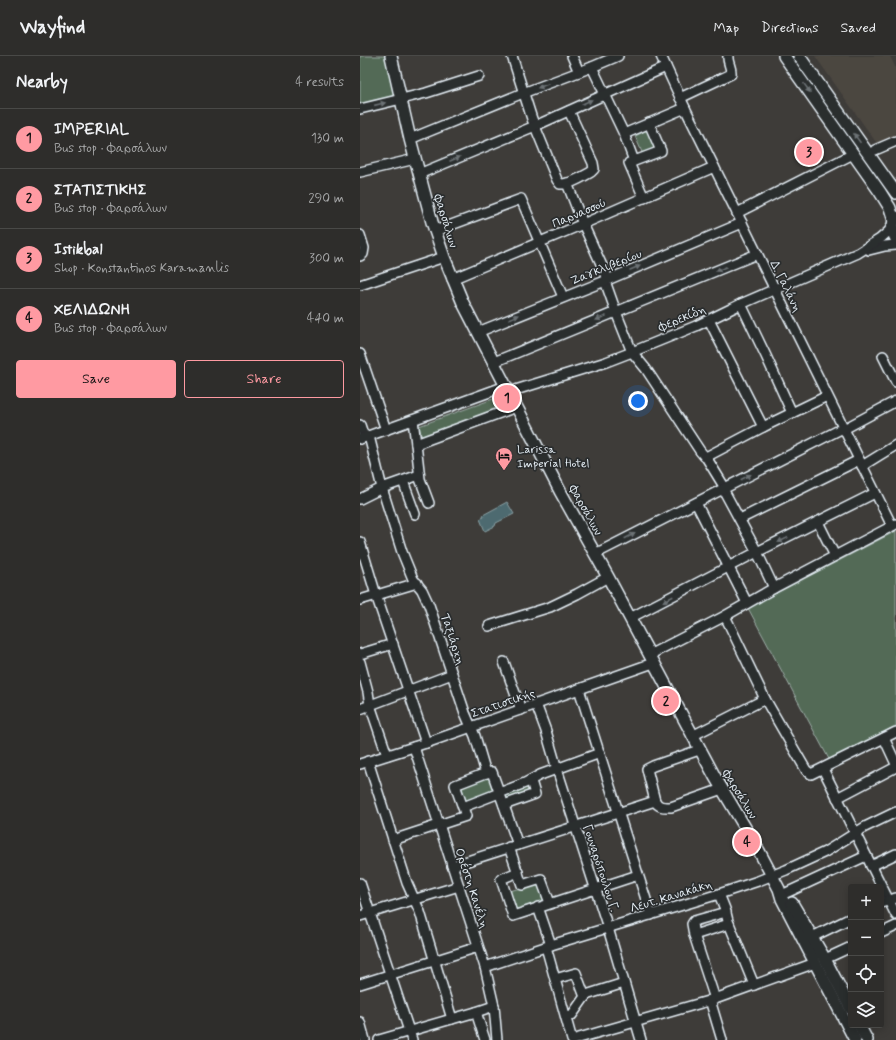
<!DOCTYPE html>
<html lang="en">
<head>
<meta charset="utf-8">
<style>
	body { margin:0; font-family:Mynerve,sans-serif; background:#363533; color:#f1f3f6 }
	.controls { position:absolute; right:12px; bottom:12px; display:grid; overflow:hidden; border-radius:4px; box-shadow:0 2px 10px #0003 }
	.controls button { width:36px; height:36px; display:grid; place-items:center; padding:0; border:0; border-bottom:1px solid #494947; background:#2e2d2b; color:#f1f3f6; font:20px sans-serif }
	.you { position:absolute; left:278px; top:345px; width:14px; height:14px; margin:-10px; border:3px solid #fff; border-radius:50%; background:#1a73e8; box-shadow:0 0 0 6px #1a73e833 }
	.badge { display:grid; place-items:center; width:26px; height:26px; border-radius:50%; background:#ff9aa2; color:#111; font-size:13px; font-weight:700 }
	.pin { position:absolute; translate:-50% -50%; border:2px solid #fff; box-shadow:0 1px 4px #0006 }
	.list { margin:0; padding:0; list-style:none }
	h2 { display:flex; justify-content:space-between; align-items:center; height:52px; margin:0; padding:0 16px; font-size:17px }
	h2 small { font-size:13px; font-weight:400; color:#a7a8a9 }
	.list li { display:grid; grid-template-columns:26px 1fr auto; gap:12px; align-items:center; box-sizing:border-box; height:60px; padding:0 16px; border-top:1px solid #494947 }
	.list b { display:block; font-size:15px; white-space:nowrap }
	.list p { margin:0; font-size:13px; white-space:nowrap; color:#a7a8a9 }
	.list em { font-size:13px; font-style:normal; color:#a7a8a9 }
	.actions { display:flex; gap:8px; padding:12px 16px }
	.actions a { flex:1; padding:9px 0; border:1px solid #ff9aa2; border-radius:4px; text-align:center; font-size:14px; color:#ff9aa2 }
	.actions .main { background:#ff9aa2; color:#111 }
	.icon { flex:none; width:22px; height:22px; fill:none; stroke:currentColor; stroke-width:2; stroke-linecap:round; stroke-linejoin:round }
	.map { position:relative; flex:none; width:536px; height:984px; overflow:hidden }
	header { display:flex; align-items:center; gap:24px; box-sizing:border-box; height:56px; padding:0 20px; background:#2e2d2b; border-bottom:1px solid #494947 }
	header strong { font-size:19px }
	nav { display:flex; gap:22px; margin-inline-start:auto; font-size:14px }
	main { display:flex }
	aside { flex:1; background:#2e2d2b }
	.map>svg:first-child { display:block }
	.built { fill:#4c4741 }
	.green { fill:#536a57; stroke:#9eaea8 }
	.water { fill:#4d6b6f; stroke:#8ba1a6 }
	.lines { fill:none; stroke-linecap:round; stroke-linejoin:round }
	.minor-casing { stroke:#e8f1f8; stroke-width:12 }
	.major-casing { stroke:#e8f1f8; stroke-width:14 }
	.minor { stroke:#2a2d2e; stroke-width:9 }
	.major { stroke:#2a2d2e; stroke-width:11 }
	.oneway { fill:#6c7275 }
	.labels { text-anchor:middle; stroke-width:3.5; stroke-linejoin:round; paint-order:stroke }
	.street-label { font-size:12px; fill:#e8f1f8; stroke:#2a2d2e }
	.poi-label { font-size:12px; fill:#e8f1f8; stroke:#2a2d2e; text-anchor:start }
</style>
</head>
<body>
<header>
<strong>Wayfind</strong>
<nav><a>Map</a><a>Directions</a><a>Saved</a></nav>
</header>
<main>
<aside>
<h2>Nearby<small>4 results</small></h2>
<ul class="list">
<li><span class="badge">1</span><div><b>IMPERIAL</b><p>Bus stop · Φαρσάλων</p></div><em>130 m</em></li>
<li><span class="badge">2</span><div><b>ΣΤΑΤΙΣΤΙΚΗΣ</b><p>Bus stop · Φαρσάλων</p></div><em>290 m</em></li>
<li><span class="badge">3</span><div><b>Istikbal</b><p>Shop · Κonstantinos Karamanlis</p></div><em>300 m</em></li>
<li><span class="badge">4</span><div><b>ΧΕΛΙΔΩΝΗ</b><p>Bus stop · Φαρσάλων</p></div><em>440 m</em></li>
</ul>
<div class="actions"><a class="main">Save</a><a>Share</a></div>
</aside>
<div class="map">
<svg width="536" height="984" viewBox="0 0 536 984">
	<rect width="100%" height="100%" fill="#3e3c39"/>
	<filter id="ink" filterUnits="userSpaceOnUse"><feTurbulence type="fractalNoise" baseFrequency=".025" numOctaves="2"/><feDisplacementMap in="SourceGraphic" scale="8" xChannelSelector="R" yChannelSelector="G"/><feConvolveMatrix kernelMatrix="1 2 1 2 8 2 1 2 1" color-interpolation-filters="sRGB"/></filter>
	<g filter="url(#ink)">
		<path class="built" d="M 455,0 L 530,0 L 536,13 L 536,82 L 518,89 Z"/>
		<g class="green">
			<path d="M 0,0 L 27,0 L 37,43 L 0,52 Z"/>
			<path d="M 294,71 L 304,93 L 284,101 L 275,80 Z"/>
			<path d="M 144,339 L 149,350 L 62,382 L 59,370 Z"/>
			<path d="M 536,475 L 536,671 L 470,705 L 388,552 Z"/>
			<path d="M 128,721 L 130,721 L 135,734 L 106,746 L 100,733 L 101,731 Z"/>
			<path d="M 166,730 L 169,736 L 146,745 L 144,738 Z"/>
			<path d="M 179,826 L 186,845 L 153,856 L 147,836 Z"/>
		</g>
		<path class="water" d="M 147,446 L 154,458 L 136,467 L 135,470 L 125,475 L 120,463 L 124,461 L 123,459 Z"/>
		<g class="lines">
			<defs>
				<g id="minor">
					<path d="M 152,0 L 172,63 L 197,124 L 200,128 C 210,129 222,121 231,116 L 234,113 L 233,107 L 209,55"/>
					<path d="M 212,0 L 219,16"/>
					<path d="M 301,0 L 325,52 L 532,470"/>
					<path d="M 232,11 L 264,78 L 274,105"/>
					<path d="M 320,42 L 371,18 C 372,12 367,6 368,0"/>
					<path d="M 0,53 L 66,37 L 119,20"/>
					<path d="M 264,78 L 325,52"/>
					<path d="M 50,83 L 163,37 L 232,11 L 258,0"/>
					<path d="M 515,94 L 536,85"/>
					<path d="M 0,116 L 55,103"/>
					<path d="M 59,118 L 175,70 L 306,11"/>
					<path d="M 207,127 L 223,168 L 248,223"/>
					<path d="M 284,142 L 269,107 L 301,95 L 289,67"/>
					<path d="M 377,157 L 493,98"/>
					<path d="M 75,175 L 161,143 L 203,241"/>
					<path d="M 0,179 L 4,192 L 3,198 L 0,200"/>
					<path d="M 509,194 L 525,190 L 536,189"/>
					<path d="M 92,223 L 223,168 L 354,111"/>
					<path d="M 245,225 L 256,256 L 272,296 L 286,313 L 340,395 L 345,401 L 346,401 L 365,432"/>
					<path d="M 0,229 L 84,201"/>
					<path d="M 381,248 L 406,300 L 432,357"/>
					<path d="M 349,264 L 403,371"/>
					<path d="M 118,276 L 245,225 L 382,167"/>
					<path d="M 0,298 L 26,374"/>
					<path d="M 523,300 L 536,326"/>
					<path d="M 134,306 L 397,198"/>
					<path d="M 149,336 L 246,306 L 272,296 L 336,270 L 381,248 L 498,197 L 520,183 L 529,175 L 533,168"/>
					<path d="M 53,364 L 56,388 L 60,423 L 69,447"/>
					<path d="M 0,369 L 4,381"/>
					<path d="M 484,373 L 536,345"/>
					<path d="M 9,380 L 22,432 L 42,496 L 53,523 L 62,534 L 69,549 L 105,657 L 115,680 L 126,717 L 132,716 L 158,789"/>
					<path d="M 0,383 L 146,330"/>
					<path d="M 56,388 L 156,351"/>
					<path d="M 346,401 L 403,371 L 467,340"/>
					<path d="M 502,410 L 536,389"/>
					<path d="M 43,425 L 55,458"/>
					<path d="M 363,433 L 397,496 L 414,532"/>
					<path d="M 0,443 L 22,432 L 59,419"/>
					<path d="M 336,447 L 387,547"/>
					<path d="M 380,463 L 499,404"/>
					<path d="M 458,466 L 475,500"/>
					<path d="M 0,486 L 16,539 L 66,687"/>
					<path d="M 235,498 L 483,372"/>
					<path d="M 0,544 L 57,527"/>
					<path d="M 365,560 L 405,643 L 446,714 L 451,718 L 536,676"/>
					<path d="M 270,562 L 397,496 L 515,437"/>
					<path d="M 129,570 L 190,551 L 217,538 L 248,521"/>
					<path d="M 0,598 L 33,588"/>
					<path d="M 289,599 L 365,560 L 414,532 L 536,468"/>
					<path d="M 0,606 L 8,636 L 10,649 L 27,699"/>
					<path d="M 144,606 L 161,654"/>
					<path d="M 219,633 L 291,859"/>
					<path d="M 176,648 L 186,675 L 197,713 L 248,872 L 281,984"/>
					<path d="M 0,653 L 92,618"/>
					<path d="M 332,680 L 405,643"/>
					<path d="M 524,682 L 536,708"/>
					<path d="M 54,691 L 125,911 L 134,950 L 137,984"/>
					<path d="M 339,694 L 293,710 L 287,713 L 295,745 C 299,752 304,751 311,751 L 362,733"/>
					<path d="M 8,705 L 47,827 L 60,856 L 92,963"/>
					<path d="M 0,708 L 66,687 L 293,607"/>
					<path d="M 463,713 L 536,859"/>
					<path d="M 477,742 L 536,711"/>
					<path d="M 144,749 L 175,738 L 171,725"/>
					<path d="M 103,751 L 165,727 L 180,719 L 240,697"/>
					<path d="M 33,784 L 106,760 L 95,729 L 126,717"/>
					<path d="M 149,791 L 162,829 L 181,823 L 190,847"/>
					<path d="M 92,810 L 295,745"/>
					<path d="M 511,810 L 536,798"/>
					<path d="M 158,816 L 141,823 L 153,860 L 278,819"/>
					<path d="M 0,827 L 52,984"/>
					<path d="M 426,837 L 506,800"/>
					<path d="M 359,838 L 365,853 L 368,865 L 394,929"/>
					<path d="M 521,847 L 536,842"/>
					<path d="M 178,851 L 191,889"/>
					<path d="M 0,860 L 99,830"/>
					<path d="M 521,877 L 536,870"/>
					<path d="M 334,879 L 369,868"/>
					<path d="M 452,881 L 491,862"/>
					<path d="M 186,891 L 212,984 L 355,943 L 455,907"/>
					<path d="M 465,903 L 491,891"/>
					<path d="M 125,911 L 191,889 L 359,838 L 398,825 L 426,814 L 465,796 L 505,771 L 536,756"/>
					<path d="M 195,923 L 216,917 L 225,941"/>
					<path d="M 0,928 L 118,891"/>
					<path d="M 355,943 L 334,879 L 332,868 L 334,865 L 366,856"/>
					<path d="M 350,944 L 362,984"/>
					<path d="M 116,956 L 125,984"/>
					<path d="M 206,961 L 212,959 L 226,939 L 264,927"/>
					<path d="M 0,966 L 5,984"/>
					<path d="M 19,984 L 116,956 L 134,950"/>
				</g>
				<g id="major">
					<path d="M 31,0 L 50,83 L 72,166 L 84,201 L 103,247 L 200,435 L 248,521 L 355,721 L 399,795 L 419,833 L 422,843 L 495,984"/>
					<path d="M 424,0 L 520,136 L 530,152 L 534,165"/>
					<path d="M 439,0 L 536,137"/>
					<path d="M 536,161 C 532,168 532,176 536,183"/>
					<path d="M 432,847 L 465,903 L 491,953"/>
					<path d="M 499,969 L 507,984"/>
				</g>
			</defs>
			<use href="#minor" class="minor-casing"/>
			<use href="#major" class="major-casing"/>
			<use href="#minor" class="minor"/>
			<use href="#major" class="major"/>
		</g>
		<defs><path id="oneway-solid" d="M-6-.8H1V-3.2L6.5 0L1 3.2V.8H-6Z"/></defs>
		<g class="oneway">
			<use href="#oneway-solid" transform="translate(183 30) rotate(159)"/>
			<use href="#oneway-solid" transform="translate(447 32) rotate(55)"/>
			<use href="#oneway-solid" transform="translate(227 46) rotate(-25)"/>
			<use href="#oneway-solid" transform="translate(20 48) rotate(-13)"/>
			<use href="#oneway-solid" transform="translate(497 82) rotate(-125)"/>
			<use href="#oneway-solid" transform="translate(95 103) rotate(-23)"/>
			<use href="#oneway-solid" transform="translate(275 212) rotate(-23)"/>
			<use href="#oneway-solid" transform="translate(361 213) rotate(158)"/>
			<use href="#oneway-solid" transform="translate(154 261) rotate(-22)"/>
			<use href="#oneway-solid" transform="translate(241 262) rotate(158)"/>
			<use href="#oneway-solid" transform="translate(386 421) rotate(-27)"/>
			<use href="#oneway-solid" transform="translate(270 480) rotate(-27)"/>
			<use href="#oneway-solid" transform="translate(423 484) rotate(154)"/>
			<use href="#oneway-solid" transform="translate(308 543) rotate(153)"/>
		</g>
	</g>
	<defs>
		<symbol id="hotel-pin" viewBox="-11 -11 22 30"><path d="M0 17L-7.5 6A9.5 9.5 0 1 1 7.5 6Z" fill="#ff9aa2" stroke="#2a2d2e"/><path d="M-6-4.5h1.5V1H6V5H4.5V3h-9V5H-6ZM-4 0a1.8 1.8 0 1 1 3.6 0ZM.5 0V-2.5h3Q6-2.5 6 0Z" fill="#111"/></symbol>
	</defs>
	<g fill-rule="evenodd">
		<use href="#hotel-pin" x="134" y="390" width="20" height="27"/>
	</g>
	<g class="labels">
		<g class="street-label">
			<text transform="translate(219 157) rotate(-23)" y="4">Παρνασσού</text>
			<text transform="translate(86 165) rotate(73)" y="4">Φαρσάλων</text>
			<text transform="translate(246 211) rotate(-22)" y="4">Ζαγκλιβερίου</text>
			<text transform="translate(426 230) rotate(64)" y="4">Δ. Γαλάνη</text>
			<text transform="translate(322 262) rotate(-23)" y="4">Φερεκίδη</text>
			<text transform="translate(226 454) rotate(61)" y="4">Φαρσάλων</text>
			<text transform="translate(93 583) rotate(72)" y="4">Ταξιάρχη</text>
			<text transform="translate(143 647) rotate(-19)" y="4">Στατιστικής</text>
			<text transform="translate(380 738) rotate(59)" y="4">Φαρσάλων</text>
			<text transform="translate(241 812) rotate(72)" y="4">Γουναρόπουλου Γ.</text>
			<text transform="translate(112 832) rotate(72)" y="4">Ορέστη Κανέλη</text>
			<text transform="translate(311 840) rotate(-17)" y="4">Λευτ. Κανακάκη</text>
		</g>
		<g class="poi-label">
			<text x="157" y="397">Larissa<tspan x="157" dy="14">Imperial Hotel</tspan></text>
		</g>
	</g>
</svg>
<div class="controls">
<button>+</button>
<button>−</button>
<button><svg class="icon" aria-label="locate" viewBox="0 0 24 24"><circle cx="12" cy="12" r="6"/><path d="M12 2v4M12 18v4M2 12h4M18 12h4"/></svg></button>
<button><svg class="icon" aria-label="layers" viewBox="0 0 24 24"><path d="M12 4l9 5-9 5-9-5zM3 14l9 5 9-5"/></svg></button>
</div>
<div class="you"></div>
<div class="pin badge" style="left:147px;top:342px">1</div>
<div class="pin badge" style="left:306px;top:645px">2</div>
<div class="pin badge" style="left:449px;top:96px">3</div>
<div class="pin badge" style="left:387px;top:786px">4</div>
</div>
</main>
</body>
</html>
